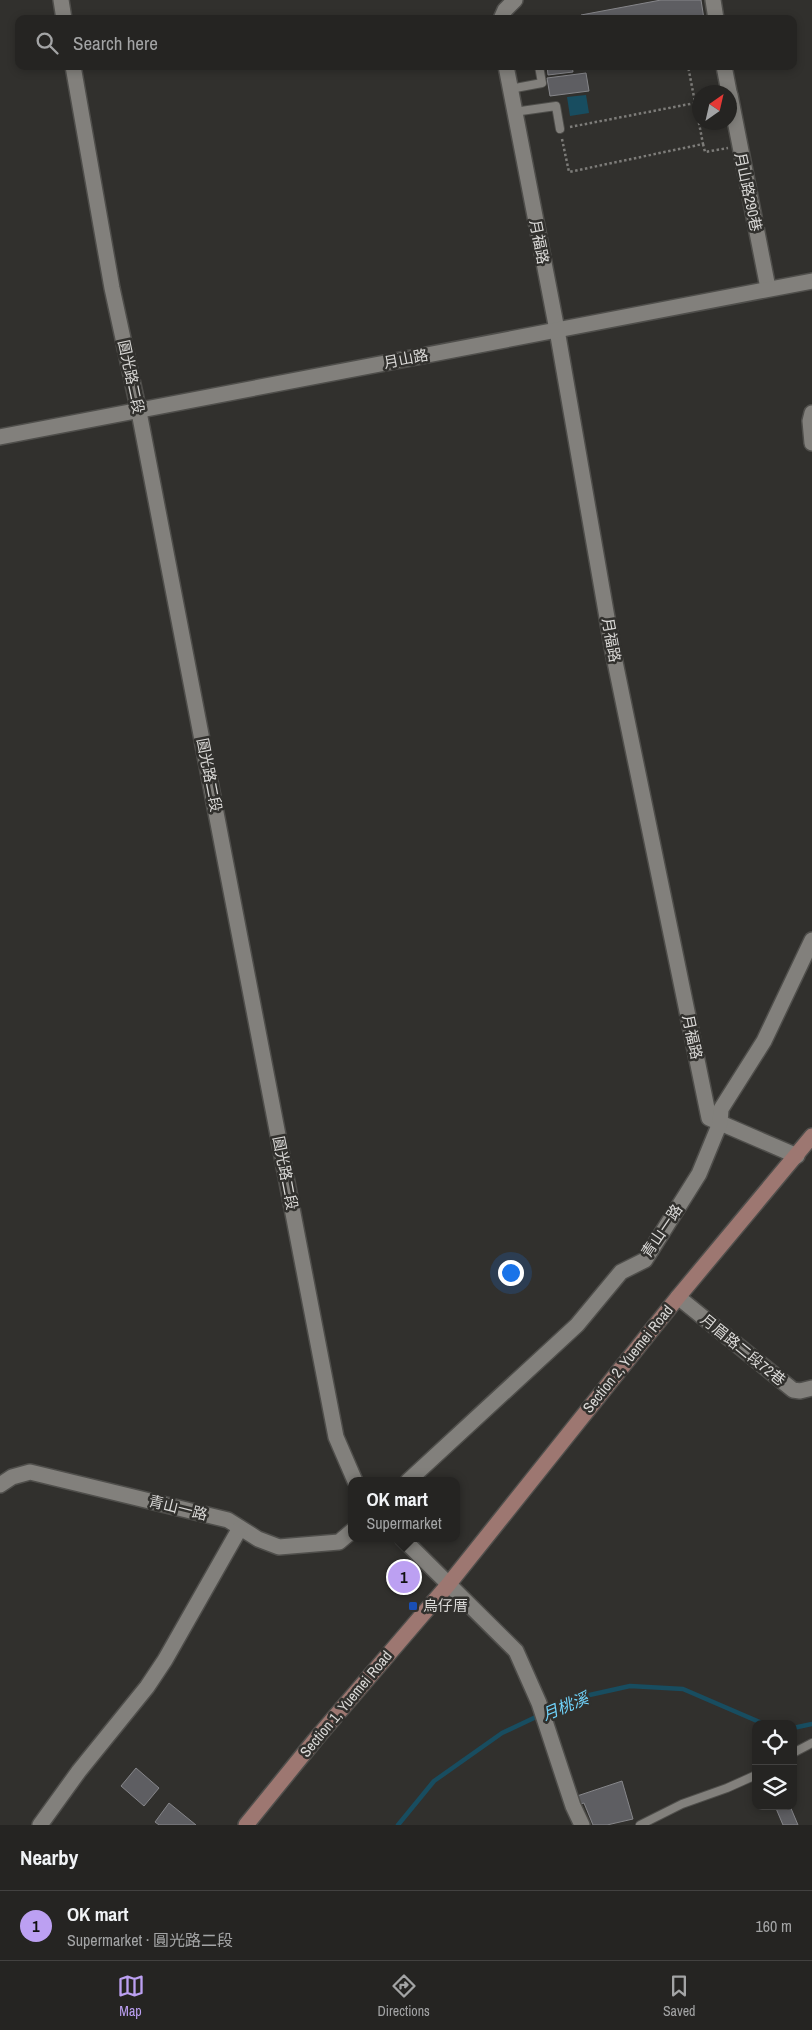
<!DOCTYPE html>
<html lang="en">
<head>
<meta charset="utf-8">
<style>
	body { margin:0; font-family:"Archivo Narrow","Noto Sans TC",sans-serif; background:#31302f; color:#f1f3f6 }
	.controls { position:absolute; right:15px; bottom:15px; display:grid; overflow:hidden; border-radius:10px; box-shadow:0 2px 8px #0003 }
	.controls button { width:45px; height:45px; display:grid; place-items:center; padding:0; border:0; border-bottom:1px solid #424140; background:#252422; color:#f1f3f6; font:25px sans-serif }
	.compass { position:absolute; left:692px; top:85px; width:45px; height:45px; border-radius:50%; background:#252422; box-shadow:0 2px 8px #0003; rotate:34deg }
	.you { position:absolute; left:510px; top:1272px; width:18px; height:18px; margin:-12px; border:4px solid #fff; border-radius:50%; background:#1a73e8; box-shadow:0 0 0 8px #1a73e833 }
	.badge { display:grid; place-items:center; width:32px; height:32px; border-radius:50%; background:#bca0f2; color:#111; font-size:16px; font-weight:700 }
	.pin { position:absolute; translate:-50% -50%; border:2px solid #fff; box-shadow:0 1px 5px #0006 }
	.popup { position:absolute; left:348px; top:1477px; width:112px; height:65px; box-sizing:border-box; display:grid; place-content:center; border-radius:10px; background:#252422; filter:drop-shadow(0 1px 4px #0005); font-size:16px; white-space:nowrap; color:#a3a4a5 }
	.popup b { font-size:19px; color:#f1f3f6 }
	.popup::after { content:''; position:absolute; left:50%; top:100%; margin-left:-10px; border:10px solid transparent; border-top-color:#252422 }
	.list { margin:0; padding:0; list-style:none }
	h2 { display:flex; justify-content:space-between; align-items:center; height:65px; margin:0; padding:0 20px; font-size:21px }
	h2 small { font-size:16px; font-weight:400; color:#a3a4a5 }
	.list li { display:grid; grid-template-columns:32px 1fr auto; gap:15px; align-items:center; box-sizing:border-box; height:70px; padding:0 20px; border-top:1px solid #424140 }
	.list b { display:block; font-size:19px; white-space:nowrap }
	.list p { margin:0; font-size:16px; white-space:nowrap; color:#a3a4a5 }
	.list em { font-size:16px; font-style:normal; color:#a3a4a5 }
	.icon { flex:none; width:28px; height:28px; fill:none; stroke:currentColor; stroke-width:2; stroke-linecap:round; stroke-linejoin:round }
	.map { position:relative; flex:none; width:812px; height:1825px; overflow:hidden }
	.search { position:absolute; background:#252422; box-shadow:0 2px 8px #0003; left:15px; right:15px; top:15px; height:55px; display:flex; align-items:center; gap:12px; box-sizing:border-box; padding:0 18px; border-radius:10px; color:#a3a4a5; font-size:19px }
	.sheet { height:135px; background:#252422 }
	nav { display:flex; justify-content:space-around; align-items:center; box-sizing:border-box; height:70px; border-top:1px solid #424140; background:#252422; font-size:14px; color:#a3a4a5 }
	nav a { display:grid; justify-items:center; gap:2px }
	nav .on { color:#bca0f2 }
	.map>svg:first-child { display:block }
	.water { fill:#184d60 }
	.lines { fill:none; stroke-linecap:round; stroke-linejoin:round }
	.stream { stroke:#184d60; stroke-width:4.5 }
	.building { fill:#5e5e62; stroke:#86868a }
	.lane-casing { stroke:#4f4e4b; stroke-width:10 }
	.street-casing { stroke:#4f4e4b; stroke-width:18 }
	.secondary-casing { stroke:#4f4e4b; stroke-width:18 }
	.path { stroke:#7d7c79; stroke-width:2.5; stroke-dasharray:2.5 2.5; stroke-linecap:butt }
	.lane { stroke:#82807c; stroke-width:8 }
	.street { stroke:#82807c; stroke-width:15 }
	.secondary { stroke:#9d7771; stroke-width:15 }
	.transit-dot { fill:#1a4fb4; stroke:#31302d; stroke-width:2 }
	.labels { text-anchor:middle; stroke-width:5; stroke-linejoin:round; paint-order:stroke }
	.street-label { font-size:15px; fill:#dad9d7; stroke:#31302d }
	.poi-label { font-size:15px; fill:#dad9d7; stroke:#31302d; text-anchor:start }
	.water-label { font-size:16px; font-style:italic; fill:#71d5fd; stroke:#31302d }
</style>
</head>
<body>
<div class="map">
<svg width="812" height="1825" viewBox="0 0 812 1825">
	<rect width="100%" height="100%" fill="#31302d"/>
	<path class="water" d="M 586,95 L 589,113 L 570,116 L 567,97 Z"/>
	<g class="lines">
		<g class="stream">
			<path d="M 793,1728 L 812,1724"/>
			<path d="M 398,1825 L 434,1781 L 502,1733 L 576,1698 L 630,1686 L 683,1689 L 764,1724"/>
		</g>
	</g>
	<g class="building">
		<path d="M 661,0 L 701,0 L 704,19 L 582,19 L 581,15 Z"/>
		<path d="M 547,66 L 572,66 L 573,72 L 548,75 Z"/>
		<path d="M 586,73 L 589,91 L 550,96 L 547,78 Z"/>
		<path d="M 136,1768 L 159,1788 L 144,1806 L 121,1786 Z"/>
		<path d="M 622,1781 L 633,1819 L 607,1825 L 593,1825 L 584,1803 L 580,1804 L 577,1796 Z"/>
		<path d="M 169,1803 L 196,1825 L 159,1825 L 155,1822 Z"/>
		<path d="M 775,1806 L 790,1806 L 798,1825 L 783,1825 Z"/>
	</g>
	<g class="lines">
		<defs>
			<g id="lane">
				<path d="M 510,89 L 542,83 L 539,66"/>
				<path d="M 514,112 L 556,106 L 560,129"/>
				<path d="M 793,1753 L 812,1743"/>
				<path d="M 640,1825 L 682,1804 L 727,1788 L 756,1775"/>
			</g>
			<g id="street">
				<path d="M 61,0 L 64,19"/>
				<path d="M 713,0 L 716,19"/>
				<path d="M 501,19 L 505,10 L 515,0"/>
				<path d="M 73,66 L 112,288 L 139,412 L 336,1437 L 355,1481"/>
				<path d="M 506,66 L 557,330 L 613,652 L 709,1118 L 797,1156"/>
				<path d="M 724,66 L 729,92"/>
				<path d="M 730,95 L 768,288"/>
				<path d="M 812,413 L 810,421 L 812,443"/>
				<path d="M 0,437 L 812,281"/>
				<path d="M 678,1297 L 793,1390 L 800,1391 L 812,1388"/>
				<path d="M 408,1481 L 577,1325 L 621,1272 L 645,1260 L 699,1174 L 720,1123 L 721,1109 L 764,1041 L 812,940"/>
				<path d="M 0,1485 L 12,1477 L 30,1472 L 228,1520 L 258,1539 L 279,1547 L 339,1542 L 352,1531"/>
				<path d="M 402,1538 L 516,1651 L 539,1703 L 573,1806 L 582,1825"/>
				<path d="M 40,1825 L 79,1771 L 147,1687 L 165,1660 L 240,1528"/>
			</g>
			<path id="secondary" d="M 246,1825 L 315,1740 L 448,1585 L 678,1297 L 812,1136"/>
		</defs>
		<use href="#lane" class="lane-casing"/>
		<use href="#street" class="street-casing"/>
		<use href="#secondary" class="secondary-casing"/>
		<g class="path">
			<path d="M 570,127 L 695,103"/>
			<path d="M 562,139 L 569,172 L 703,144 L 688,66"/>
			<path d="M 703,144 L 705,152 L 728,148"/>
		</g>
		<use href="#lane" class="lane"/>
		<use href="#street" class="street"/>
		<use href="#secondary" class="secondary"/>
	</g>
	<rect class="transit-dot" x="408" y="1601" width="10" height="10" rx="2.5"/>
	<g class="labels">
		<g class="street-label">
			<text transform="translate(748 192) rotate(78)" y="5">月山路290巷</text>
			<text transform="translate(539 242) rotate(79)" y="5">月福路</text>
			<text transform="translate(406 359) rotate(-11)" y="5">月山路</text>
			<text transform="translate(131 377) rotate(78)" y="5">圓光路二段</text>
			<text transform="translate(611 640) rotate(80)" y="5">月福路</text>
			<text transform="translate(209 775) rotate(79)" y="5">圓光路二段</text>
			<text transform="translate(692 1037) rotate(78)" y="5">月福路</text>
			<text transform="translate(285 1173) rotate(79)" y="5">圓光路二段</text>
			<text transform="translate(662 1231) rotate(-56)" y="5">青山一路</text>
			<text transform="translate(743 1350) rotate(39)" y="5">月眉路二段72巷</text>
			<text transform="translate(628 1359) rotate(-51)" y="5">Section 2, Yuemei Road</text>
			<text transform="translate(178 1508) rotate(14)" y="5">青山一路</text>
			<text transform="translate(346 1704) rotate(-50)" y="5">Section 1, Yuemei Road</text>
		</g>
		<g class="poi-label">
			<text x="423" y="1611">烏仔厝</text>
		</g>
		<g class="water-label">
			<text transform="translate(565 1706) rotate(-22)" y="6">月桃溪</text>
		</g>
	</g>
</svg>
<div class="controls">
<button><svg class="icon" aria-label="locate" viewBox="0 0 24 24"><circle cx="12" cy="12" r="6"/><path d="M12 2v4M12 18v4M2 12h4M18 12h4"/></svg></button>
<button><svg class="icon" aria-label="layers" viewBox="0 0 24 24"><path d="M12 4l9 5-9 5-9-5zM3 14l9 5 9-5"/></svg></button>
</div>
<svg class="compass" viewBox="-18 -18 36 36"><path d="M0-13l5 13h-10z" fill="#e53935"/><path d="M0 13l5-13h-10z" fill="#a3a4a5"/></svg>
<div class="you"></div>
<div class="pin badge" style="left:404px;top:1577px">1</div>
<div class="popup"><b>OK mart</b>Supermarket</div>
<div class="search"><svg class="icon" aria-label="search" viewBox="0 0 24 24"><circle cx="10" cy="10" r="6"/><path d="M15 15l6 6"/></svg>Search here</div>
</div>
<section class="sheet">
<h2>Nearby<small></small></h2>
<ul class="list">
<li><span class="badge">1</span><div><b>OK mart</b><p>Supermarket · 圓光路二段</p></div><em>160 m</em></li>
</ul>
</section>
<nav>
<a class="on"><svg class="icon" aria-label="map" viewBox="0 0 24 24"><path d="M3 6l6-2 6 2 6-2v14l-6 2-6-2-6 2zM9 4v14M15 6v14"/></svg>Map</a>
<a><svg class="icon" aria-label="directions" viewBox="0 0 24 24"><path d="M12 3l9 9-9 9-9-9zM9 14v-3h6M13 9l2 2-2 2"/></svg>Directions</a>
<a><svg class="icon" aria-label="saved" viewBox="0 0 24 24"><path d="M7 4h10v16l-5-4-5 4z"/></svg>Saved</a>
</nav>
</body>
</html>
